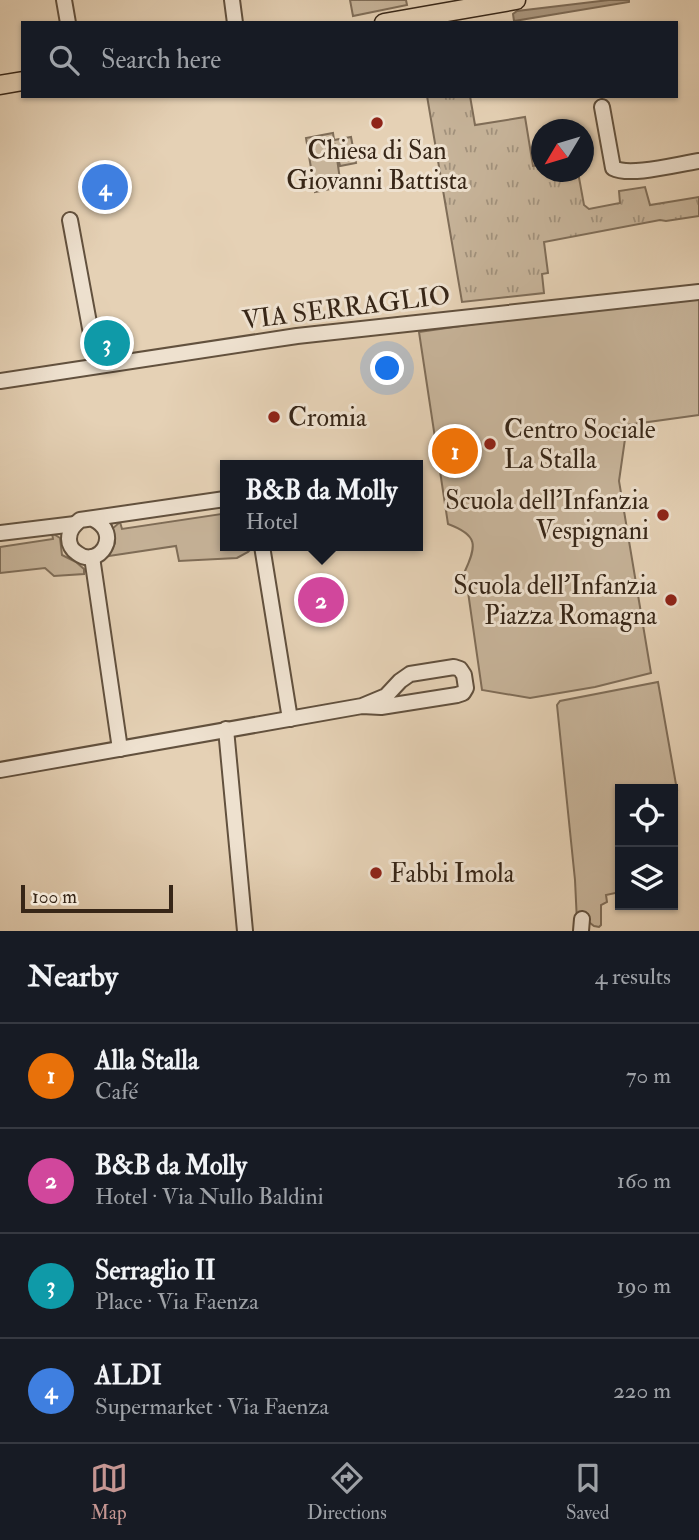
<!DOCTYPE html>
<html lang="en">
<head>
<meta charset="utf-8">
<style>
	body { margin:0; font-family:"IM FELL Double Pica",serif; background:#20242c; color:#f1f3f6 }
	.controls { position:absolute; right:21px; bottom:21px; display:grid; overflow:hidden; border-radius:0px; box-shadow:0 2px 5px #0004 }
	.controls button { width:63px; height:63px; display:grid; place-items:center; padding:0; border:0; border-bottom:2px solid #363941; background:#171b24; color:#f1f3f6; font:35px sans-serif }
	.compass { position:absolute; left:531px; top:119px; width:63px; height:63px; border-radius:50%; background:#171b24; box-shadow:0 2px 5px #0004; rotate:232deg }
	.scale { position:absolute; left:21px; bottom:18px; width:152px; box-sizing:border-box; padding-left:7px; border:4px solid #372617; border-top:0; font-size:19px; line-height:24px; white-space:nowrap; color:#372617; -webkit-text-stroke:5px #eee1cf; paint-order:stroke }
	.you { position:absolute; left:388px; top:369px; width:24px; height:24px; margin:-18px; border:5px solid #fff; border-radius:50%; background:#1a73e8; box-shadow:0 0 0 10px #1a73e833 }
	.badge { display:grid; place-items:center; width:46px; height:46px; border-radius:50%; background:#c59692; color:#fff; font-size:23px; font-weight:700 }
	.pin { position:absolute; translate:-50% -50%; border:4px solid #fff; box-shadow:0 2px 7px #0006 }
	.popup { position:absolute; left:220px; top:460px; width:203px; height:91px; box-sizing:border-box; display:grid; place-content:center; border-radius:0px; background:#171b24; filter:drop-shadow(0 2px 5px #0005); font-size:23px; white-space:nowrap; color:#9ea1a6 }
	.popup b { font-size:26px; color:#f1f3f6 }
	.popup::after { content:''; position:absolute; left:50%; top:100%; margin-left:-14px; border:14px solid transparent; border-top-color:#171b24 }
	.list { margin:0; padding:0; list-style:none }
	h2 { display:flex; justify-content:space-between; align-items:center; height:91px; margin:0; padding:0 28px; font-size:30px }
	h2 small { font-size:23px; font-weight:400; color:#9ea1a6 }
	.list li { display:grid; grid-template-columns:46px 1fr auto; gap:21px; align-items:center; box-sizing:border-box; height:105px; padding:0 28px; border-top:2px solid #363941 }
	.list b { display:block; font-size:26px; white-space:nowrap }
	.list p { margin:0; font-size:23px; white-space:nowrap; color:#9ea1a6 }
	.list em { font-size:23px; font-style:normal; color:#9ea1a6 }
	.icon { flex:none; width:38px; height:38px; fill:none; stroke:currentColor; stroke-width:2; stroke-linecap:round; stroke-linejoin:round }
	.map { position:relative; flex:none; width:699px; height:931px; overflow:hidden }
	.search { position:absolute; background:#171b24; box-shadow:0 2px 5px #0004; left:21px; right:21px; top:21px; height:77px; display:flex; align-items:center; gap:18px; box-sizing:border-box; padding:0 24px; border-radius:0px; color:#9ea1a6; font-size:26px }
	.sheet { height:511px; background:#171b24 }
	nav { display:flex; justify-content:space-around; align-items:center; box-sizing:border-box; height:98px; border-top:2px solid #363941; background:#171b24; font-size:19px; color:#9ea1a6 }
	nav a { display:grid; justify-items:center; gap:4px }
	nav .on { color:#c59692 }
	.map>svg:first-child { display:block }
	.green { fill:#c7b49a; stroke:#7f6d58; stroke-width:2 }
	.park { fill:url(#park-tufts); stroke:#7f6d58; stroke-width:2 }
	.water { fill:#aa977f; stroke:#7c6a55; stroke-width:2 }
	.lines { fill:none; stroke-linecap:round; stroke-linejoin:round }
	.minor-casing { stroke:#62513e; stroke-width:18 }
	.major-casing { stroke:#372617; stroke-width:21 }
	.minor { stroke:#eee1cf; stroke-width:14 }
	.major { stroke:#e5d1b5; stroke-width:18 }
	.poi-dot { fill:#8f2418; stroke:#eee1cf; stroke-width:2.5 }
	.labels { text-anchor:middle; stroke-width:6; stroke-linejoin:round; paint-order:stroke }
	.poi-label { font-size:26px; fill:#372617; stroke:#eee1cf; text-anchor:start }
	.street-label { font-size:26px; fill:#372617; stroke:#eee1cf }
</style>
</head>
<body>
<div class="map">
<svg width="699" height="931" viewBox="0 0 699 931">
	<defs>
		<pattern id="park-tufts" width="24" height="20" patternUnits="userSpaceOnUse" patternTransform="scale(1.75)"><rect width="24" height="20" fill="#c7b49a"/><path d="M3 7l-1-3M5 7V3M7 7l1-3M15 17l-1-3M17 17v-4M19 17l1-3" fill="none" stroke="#a2927d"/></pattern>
	</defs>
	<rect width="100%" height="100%" fill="#e5d1b5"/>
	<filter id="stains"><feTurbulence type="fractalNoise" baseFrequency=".00286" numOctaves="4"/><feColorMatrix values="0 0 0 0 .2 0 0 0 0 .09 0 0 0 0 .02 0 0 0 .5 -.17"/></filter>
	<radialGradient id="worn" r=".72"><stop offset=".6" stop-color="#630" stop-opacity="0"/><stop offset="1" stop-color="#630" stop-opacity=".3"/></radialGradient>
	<g class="green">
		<path d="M 350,0 L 406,0 L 407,5 L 353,16 Z"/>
		<path d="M 333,133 L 334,140 L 351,137 L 356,163 L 340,166 L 335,144 L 341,187 L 315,192 L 306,138 Z"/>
		<path d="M 699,292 L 699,415 L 627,425 L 619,481 L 651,673 L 595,687 L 530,698 L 482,690 L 465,571 C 477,545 478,535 448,524 L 419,332 Z"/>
		<path d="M 222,507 L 225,509 L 225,546 L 254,546 L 248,552 L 237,558 L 179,561 L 176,546 L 109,556 L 115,543 L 112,529 L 120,522 L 122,529 L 222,514 Z"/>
		<path d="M 52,533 L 60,538 L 62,555 L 76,562 L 84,569 L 84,574 L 54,576 L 45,568 L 0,573 L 0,547 L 53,539 Z"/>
		<path d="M 658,682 L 677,790 L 620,789 L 620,892 L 606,895 L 607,902 L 601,905 L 601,925 L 599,927 L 594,926 L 590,923 L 577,922 L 575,880 L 557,705 L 560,701 Z"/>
	</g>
	<path class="park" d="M 427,96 L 470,96 L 475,125 L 525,117 L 533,166 L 541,165 L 542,172 L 578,172 L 584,205 L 589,209 L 620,203 L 619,191 L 645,187 L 650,205 L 699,197 L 699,216 L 666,221 L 660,220 L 544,242 L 548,273 L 542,274 L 544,293 L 462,302 Z"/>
	<path class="water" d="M 609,0 L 629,0 L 629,2 L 514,21 L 513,14 L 517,11 Z"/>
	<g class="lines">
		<defs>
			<g id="minor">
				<path d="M 64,0 L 68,23"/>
				<path d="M 232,0 L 235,23"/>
				<path d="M 602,107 L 613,168 C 630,177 678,164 699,161"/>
				<path d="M 70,220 L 97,366"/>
				<path d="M 0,381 L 297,336 L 699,292"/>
				<path d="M 93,519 C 123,533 99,570 77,553 C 72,550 69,544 69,539 C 69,530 74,525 80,520 L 225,499"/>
				<path d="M 0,533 L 75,524"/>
				<path d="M 262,546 L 290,719"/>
				<path d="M 92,557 L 120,749"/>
				<path d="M 226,729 L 245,931"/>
				<path d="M 0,770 L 362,706 L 386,696 L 400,681 L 410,674 L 454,667 L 460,669 L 464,675 L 466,688 L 463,693 L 457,695 L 381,707 L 362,706"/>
				<path d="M 581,931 L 582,919"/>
			</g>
			<g id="major">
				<path d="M 384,23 L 516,0"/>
				<path d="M 0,85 L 23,81"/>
			</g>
		</defs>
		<use href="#minor" class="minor-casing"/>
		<use href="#major" class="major-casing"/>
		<use href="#minor" class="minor"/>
		<use href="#major" class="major"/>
	</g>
	<g class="poi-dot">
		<circle cx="377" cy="123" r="7"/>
		<circle cx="274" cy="417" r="7"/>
		<circle cx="490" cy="444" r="7"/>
		<circle cx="663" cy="515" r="7"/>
		<circle cx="671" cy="600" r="7"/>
		<circle cx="376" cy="873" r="7"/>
	</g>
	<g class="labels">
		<g class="poi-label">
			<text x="377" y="159" text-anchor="middle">Chiesa di San<tspan x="377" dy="30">Giovanni Battista</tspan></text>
			<text x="288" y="426">Cromia</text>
			<text x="504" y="438">Centro Sociale<tspan x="504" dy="30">La Stalla</tspan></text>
			<text x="649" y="509" text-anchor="end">Scuola dell'Infanzia<tspan x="649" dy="30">Vespignani</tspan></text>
			<text x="657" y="594" text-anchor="end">Scuola dell'Infanzia<tspan x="657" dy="30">Piazza Romagna</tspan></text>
			<text x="390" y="882">Fabbi Imola</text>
		</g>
		<g class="street-label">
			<text transform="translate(346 307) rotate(-7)" y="9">VIA SERRAGLIO</text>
		</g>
	</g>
	<rect width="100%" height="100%" filter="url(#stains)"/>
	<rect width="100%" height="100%" fill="url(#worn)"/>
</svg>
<div class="controls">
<button><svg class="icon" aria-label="locate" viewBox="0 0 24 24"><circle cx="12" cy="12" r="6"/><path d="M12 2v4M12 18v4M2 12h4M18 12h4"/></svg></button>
<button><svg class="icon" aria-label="layers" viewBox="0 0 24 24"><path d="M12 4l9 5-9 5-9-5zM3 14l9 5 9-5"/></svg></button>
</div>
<svg class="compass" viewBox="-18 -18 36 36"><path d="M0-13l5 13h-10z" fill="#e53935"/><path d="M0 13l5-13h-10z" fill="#9ea1a6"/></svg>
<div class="scale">100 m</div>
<div class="you"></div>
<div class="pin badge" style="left:455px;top:451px;background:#e8710a">1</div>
<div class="pin badge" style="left:321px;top:600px;background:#d1479c">2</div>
<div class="popup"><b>B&amp;B da Molly</b>Hotel</div>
<div class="pin badge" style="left:107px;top:343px;background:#0f9aa8">3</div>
<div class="pin badge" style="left:105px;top:187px;background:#3f7fe0">4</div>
<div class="search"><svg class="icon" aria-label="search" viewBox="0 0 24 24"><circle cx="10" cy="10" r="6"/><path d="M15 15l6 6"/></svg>Search here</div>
</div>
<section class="sheet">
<h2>Nearby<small>4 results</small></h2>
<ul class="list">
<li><span class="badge" style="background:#e8710a">1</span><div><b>Alla Stalla</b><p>Café</p></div><em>70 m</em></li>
<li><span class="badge" style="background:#d1479c">2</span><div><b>B&amp;B da Molly</b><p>Hotel · Via Nullo Baldini</p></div><em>160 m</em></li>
<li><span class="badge" style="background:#0f9aa8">3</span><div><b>Serraglio II</b><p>Place · Via Faenza</p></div><em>190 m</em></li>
<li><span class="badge" style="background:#3f7fe0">4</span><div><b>ALDI</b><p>Supermarket · Via Faenza</p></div><em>220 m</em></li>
</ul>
</section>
<nav>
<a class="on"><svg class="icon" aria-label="map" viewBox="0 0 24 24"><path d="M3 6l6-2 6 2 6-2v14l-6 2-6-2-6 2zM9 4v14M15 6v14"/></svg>Map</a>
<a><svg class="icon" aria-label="directions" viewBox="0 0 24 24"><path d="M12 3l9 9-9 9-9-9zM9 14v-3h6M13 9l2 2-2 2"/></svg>Directions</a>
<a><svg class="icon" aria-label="saved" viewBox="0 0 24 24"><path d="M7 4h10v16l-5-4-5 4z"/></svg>Saved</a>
</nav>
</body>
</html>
